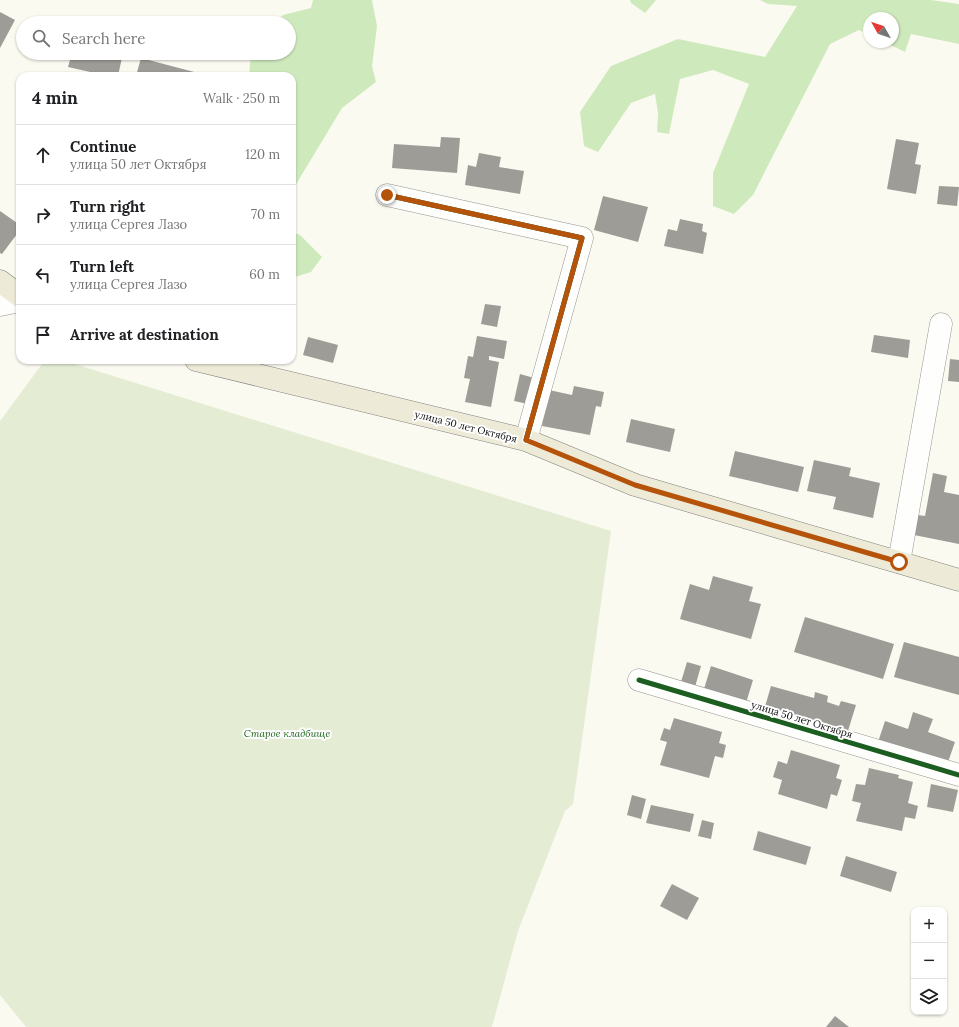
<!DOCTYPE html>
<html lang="en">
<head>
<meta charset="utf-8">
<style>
	body { margin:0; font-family:Lora,serif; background:#f2f2f2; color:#202124 }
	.controls { position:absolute; right:12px; bottom:12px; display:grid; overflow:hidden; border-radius:8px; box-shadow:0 1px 3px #0004 }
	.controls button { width:36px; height:36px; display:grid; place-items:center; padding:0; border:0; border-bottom:1px solid #e0e0e0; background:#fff; color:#202124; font:20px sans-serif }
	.compass { position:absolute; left:863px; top:12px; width:36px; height:36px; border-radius:50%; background:#fff; box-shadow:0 1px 3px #0004; rotate:310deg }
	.stop { position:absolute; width:12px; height:12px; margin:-9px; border:3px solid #b45309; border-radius:50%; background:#fff }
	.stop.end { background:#b45309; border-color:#fff; box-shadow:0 1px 4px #0008 }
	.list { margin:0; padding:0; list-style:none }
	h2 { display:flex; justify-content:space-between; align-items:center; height:52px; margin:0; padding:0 16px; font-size:17px }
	h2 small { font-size:13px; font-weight:400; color:#757577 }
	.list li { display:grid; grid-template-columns:26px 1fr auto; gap:12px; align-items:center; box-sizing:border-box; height:60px; padding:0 16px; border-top:1px solid #e0e0e0 }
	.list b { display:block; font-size:15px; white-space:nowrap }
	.list p { margin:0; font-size:13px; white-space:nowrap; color:#757577 }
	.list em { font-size:13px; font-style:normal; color:#757577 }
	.icon { flex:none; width:22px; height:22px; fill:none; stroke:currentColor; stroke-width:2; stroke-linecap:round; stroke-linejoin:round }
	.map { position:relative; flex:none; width:959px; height:1027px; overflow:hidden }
	.search { position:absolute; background:#fff; box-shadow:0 1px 3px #0004; left:16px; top:16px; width:280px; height:44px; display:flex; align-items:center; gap:10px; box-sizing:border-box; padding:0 14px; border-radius:22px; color:#757577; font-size:15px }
	.panel { position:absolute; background:#fff; box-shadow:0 1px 3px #0004; left:16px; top:72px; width:280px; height:292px; border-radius:12px }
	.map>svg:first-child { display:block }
	.forest { fill:#ceeabd }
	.cemetery { fill:#e4edd4 }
	.building { fill:#9e9c97 }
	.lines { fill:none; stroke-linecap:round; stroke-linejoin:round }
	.minor-casing { stroke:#949490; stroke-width:23 }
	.major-casing { stroke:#81817d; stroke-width:23 }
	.minor { stroke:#fefefd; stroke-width:22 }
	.major { stroke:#edead8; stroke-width:22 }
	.cycleway-casing { stroke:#fff; stroke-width:8 }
	.cycleway { stroke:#1b5e20; stroke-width:5 }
	.route { stroke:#b45309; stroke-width:5 }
	.labels { text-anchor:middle; stroke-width:4; stroke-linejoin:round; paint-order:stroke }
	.street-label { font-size:10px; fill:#0d0d0d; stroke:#fff }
	.park-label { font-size:10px; font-style:italic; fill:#20671a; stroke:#fff }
</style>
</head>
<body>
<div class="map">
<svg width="959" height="1027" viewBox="0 0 959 1027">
	<rect width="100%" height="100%" fill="#fbfaf1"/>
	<g class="forest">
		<path d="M 313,0 L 372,0 L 377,26 L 372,66 L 376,82 L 342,108 L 292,191 L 292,76 L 249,76 L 251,53 L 289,53 L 289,23 L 276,23 L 283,15 L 311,8 Z"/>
		<path d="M 630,0 L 656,0 L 645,13 L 631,3 Z"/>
		<path d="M 760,0 L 931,0 L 959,4 L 959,44 L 911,34 L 905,52 L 884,42 L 893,42 L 893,18 L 869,18 L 869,35 L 859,30 L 830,44 L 753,195 L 734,214 L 713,206 L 713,173 L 749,84 L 713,70 L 680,79 L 669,134 L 657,132 L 658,113 L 655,94 L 631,103 L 598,152 L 584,146 L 580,112 L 611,66 L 678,39 L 765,57 L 797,6 L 768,4 Z"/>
		<path d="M 292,232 L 300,235 L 322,257 L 311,272 L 292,278 Z"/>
	</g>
	<path class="cemetery" d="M 45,360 L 62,360 L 611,531 L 573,804 L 565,811 L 518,931 L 492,1027 L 26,1027 L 0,995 L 0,421 Z"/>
	<g class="building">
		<path d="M 0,12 L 15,20 L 0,48 Z"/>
		<path d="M 72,53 L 123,53 L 118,76 L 108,76 L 68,67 Z"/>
		<path d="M 141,58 L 198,73 L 198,76 L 136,76 Z"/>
		<path d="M 441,137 L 460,138 L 457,173 L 392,168 L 394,144 L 440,147 Z"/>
		<path d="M 896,139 L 919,143 L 915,164 L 921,165 L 916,194 L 887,189 Z"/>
		<path d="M 479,153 L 501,157 L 499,167 L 524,171 L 520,194 L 465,185 L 468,165 L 476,167 Z"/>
		<path d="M 939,186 L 959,187 L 957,206 L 937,204 Z"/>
		<path d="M 603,196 L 648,207 L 638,242 L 594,230 Z"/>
		<path d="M 0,211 L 20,225 L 20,230 L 2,254 L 0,253 Z"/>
		<path d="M 680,219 L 703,224 L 702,231 L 707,233 L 703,254 L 664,246 L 668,229 L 677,231 Z"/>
		<path d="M 485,304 L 501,306 L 497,327 L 481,324 Z"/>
		<path d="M 874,335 L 910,340 L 908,358 L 871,352 Z"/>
		<path d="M 477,336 L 507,341 L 504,359 L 489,356 L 489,360 L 499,362 L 491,407 L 465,402 L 470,379 L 464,378 L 468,356 L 473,357 Z"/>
		<path d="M 308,337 L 338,345 L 333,363 L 303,355 Z"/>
		<path d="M 950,359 L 959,360 L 959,382 L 948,381 Z"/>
		<path d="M 520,374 L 534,378 L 528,404 L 514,401 Z"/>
		<path d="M 574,386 L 604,392 L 601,407 L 596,406 L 590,435 L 542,426 L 549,390 L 572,395 Z"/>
		<path d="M 631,419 L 675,429 L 670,452 L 626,442 Z"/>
		<path d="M 735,451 L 804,467 L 798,492 L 729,476 Z"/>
		<path d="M 814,460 L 851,468 L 849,476 L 880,483 L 873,518 L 833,509 L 836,497 L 807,491 Z"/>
		<path d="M 933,473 L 947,476 L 944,492 L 959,495 L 959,544 L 914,535 L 918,515 L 925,516 Z"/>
		<path d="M 713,576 L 753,587 L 749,601 L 761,604 L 751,639 L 680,619 L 690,584 L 709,590 Z"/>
		<path d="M 805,617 L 894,644 L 883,679 L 794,652 Z"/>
		<path d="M 904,642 L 959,657 L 959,695 L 894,677 Z"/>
		<path d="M 687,662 L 701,666 L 695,687 L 681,682 Z"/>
		<path d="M 711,666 L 753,680 L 746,703 L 704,689 Z"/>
		<path d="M 771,686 L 814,698 L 815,692 L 828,696 L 827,702 L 839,706 L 841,701 L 856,705 L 847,734 L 764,710 Z"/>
		<path d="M 913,712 L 933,719 L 928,732 L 955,742 L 947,765 L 878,742 L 885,721 L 908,729 Z"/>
		<path d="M 674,718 L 722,732 L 719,743 L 726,745 L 723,758 L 715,756 L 709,778 L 660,765 L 667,742 L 660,740 L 664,728 L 670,730 Z"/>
		<path d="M 791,750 L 840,765 L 836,778 L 842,780 L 837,796 L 831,794 L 827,809 L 778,794 L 782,780 L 773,777 L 778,761 L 787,764 Z"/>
		<path d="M 869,768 L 899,775 L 898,778 L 913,782 L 908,803 L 918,806 L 915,819 L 905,817 L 902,831 L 856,821 L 861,803 L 852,801 L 856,784 L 865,785 Z"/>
		<path d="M 931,784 L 958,790 L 953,812 L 927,807 Z"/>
		<path d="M 632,795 L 646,799 L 641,819 L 627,815 Z"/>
		<path d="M 651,805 L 694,814 L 690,832 L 646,823 Z"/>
		<path d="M 702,820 L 714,823 L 711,839 L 698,836 Z"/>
		<path d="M 758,831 L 811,847 L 806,865 L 753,850 Z"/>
		<path d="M 846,856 L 897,872 L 891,892 L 840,876 Z"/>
		<path d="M 672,884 L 699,898 L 687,920 L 660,906 Z"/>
		<path d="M 835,1016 L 849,1027 L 826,1027 Z"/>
	</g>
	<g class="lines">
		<defs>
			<g id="minor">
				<path d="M 387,195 L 582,238 L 526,440"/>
				<path d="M 0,305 L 20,301"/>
				<path d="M 899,562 L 941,324"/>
				<path d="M 639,680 L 959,775"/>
			</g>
			<g id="major">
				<path d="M 0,281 L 20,296"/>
				<path d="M 196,360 L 526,440 L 635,485 L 959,580"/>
			</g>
		</defs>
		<use href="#minor" class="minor-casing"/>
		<use href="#major" class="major-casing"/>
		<use href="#minor" class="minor"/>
		<use href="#major" class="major"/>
		<defs>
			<g id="cycleway">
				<path d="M 387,195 L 582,238 L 526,440"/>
				<path d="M 639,680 L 959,775"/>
			</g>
		</defs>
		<use href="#cycleway" class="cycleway-casing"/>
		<use href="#cycleway" class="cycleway"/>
	</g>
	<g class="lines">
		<path class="route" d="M 387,195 L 582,238 L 526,440 L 635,485 L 899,562"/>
	</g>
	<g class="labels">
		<g class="street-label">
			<text transform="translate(466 426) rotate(14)" y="4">улица 50 лет Октября</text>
			<text transform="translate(802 719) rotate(17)" y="4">улица 50 лет Октября</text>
		</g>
		<g class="park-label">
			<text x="287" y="737">Старое кладбище</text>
		</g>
	</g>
</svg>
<div class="controls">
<button>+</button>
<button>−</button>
<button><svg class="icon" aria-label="layers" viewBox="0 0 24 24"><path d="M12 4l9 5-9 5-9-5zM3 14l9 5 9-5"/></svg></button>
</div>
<svg class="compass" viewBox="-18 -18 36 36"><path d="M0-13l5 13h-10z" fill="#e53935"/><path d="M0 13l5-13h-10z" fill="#757577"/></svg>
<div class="stop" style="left:899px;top:562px"></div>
<div class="stop end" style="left:387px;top:195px"></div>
<div class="search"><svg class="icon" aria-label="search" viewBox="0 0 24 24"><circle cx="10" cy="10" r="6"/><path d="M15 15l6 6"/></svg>Search here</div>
<section class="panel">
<h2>4 min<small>Walk · 250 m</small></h2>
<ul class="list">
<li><svg class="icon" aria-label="ahead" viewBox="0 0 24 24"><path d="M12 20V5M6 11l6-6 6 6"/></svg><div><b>Continue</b><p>улица 50 лет Октября</p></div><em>120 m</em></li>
<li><svg class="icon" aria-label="right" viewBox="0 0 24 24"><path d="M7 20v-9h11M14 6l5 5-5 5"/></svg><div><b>Turn right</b><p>улица Сергея Лазо</p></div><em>70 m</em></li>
<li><svg class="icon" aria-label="left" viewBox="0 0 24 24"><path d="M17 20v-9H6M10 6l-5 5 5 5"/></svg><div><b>Turn left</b><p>улица Сергея Лазо</p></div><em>60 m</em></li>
<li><svg class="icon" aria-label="arrive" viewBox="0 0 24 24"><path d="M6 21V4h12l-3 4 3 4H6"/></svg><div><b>Arrive at destination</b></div></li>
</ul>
</section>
</div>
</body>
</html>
